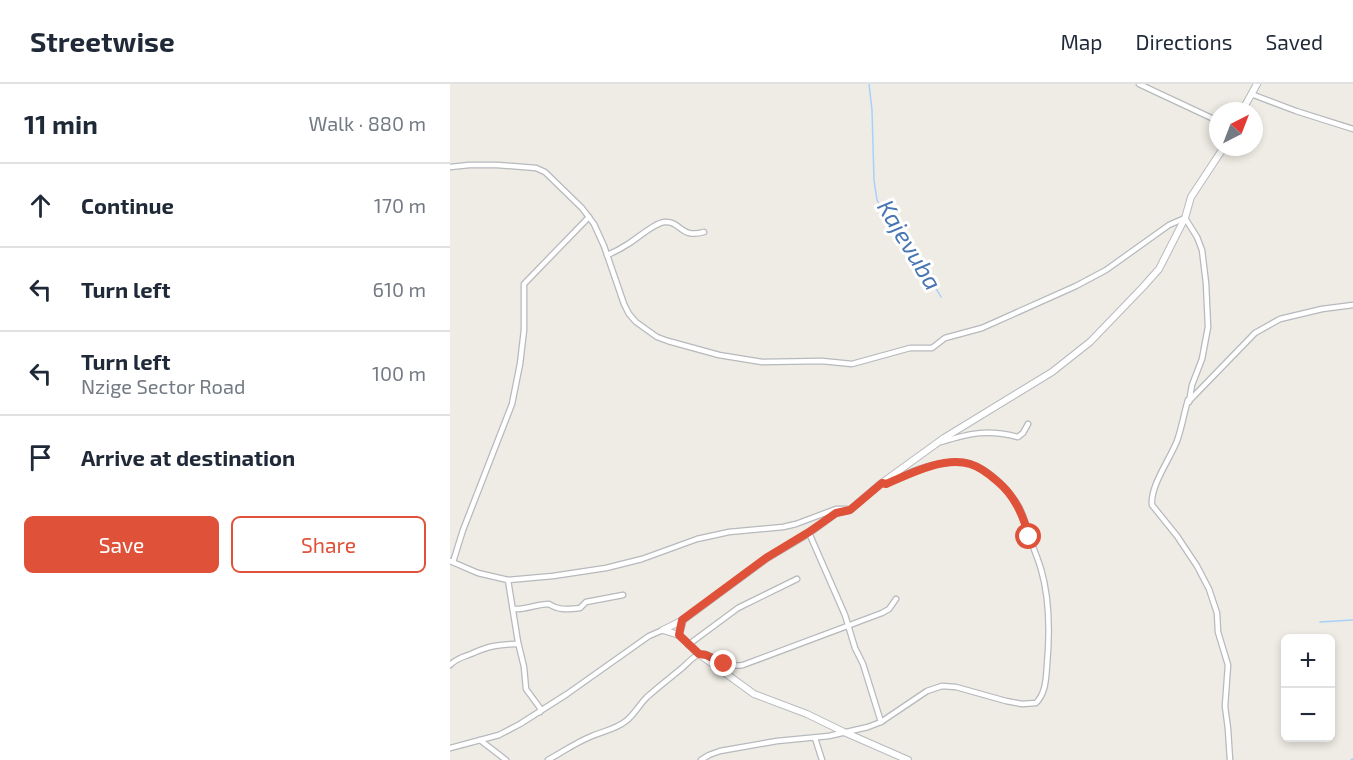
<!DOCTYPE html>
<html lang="en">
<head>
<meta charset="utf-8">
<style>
	body { margin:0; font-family:"Exo 2",sans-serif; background:#f6f6f7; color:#1f2937 }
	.controls { position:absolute; right:18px; bottom:18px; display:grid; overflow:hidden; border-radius:9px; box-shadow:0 3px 9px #0003 }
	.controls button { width:54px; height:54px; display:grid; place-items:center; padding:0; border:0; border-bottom:2px solid #e0e1e3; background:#fff; color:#1f2937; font:30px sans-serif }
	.compass { position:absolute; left:759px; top:18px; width:54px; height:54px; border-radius:50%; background:#fff; box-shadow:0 3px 9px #0003; rotate:42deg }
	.stop { position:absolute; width:18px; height:18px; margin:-14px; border:4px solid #df5138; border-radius:50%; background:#fff }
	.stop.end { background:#df5138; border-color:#fff; box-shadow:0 2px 6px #0008 }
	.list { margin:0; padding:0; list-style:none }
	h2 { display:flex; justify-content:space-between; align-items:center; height:78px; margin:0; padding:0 24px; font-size:26px }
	h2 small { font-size:20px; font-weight:400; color:#747a83 }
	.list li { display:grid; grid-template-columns:39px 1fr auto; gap:18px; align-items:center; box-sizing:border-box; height:84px; padding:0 24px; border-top:2px solid #e0e1e3 }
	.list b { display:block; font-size:22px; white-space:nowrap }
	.list p { margin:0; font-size:20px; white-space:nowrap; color:#747a83 }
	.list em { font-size:20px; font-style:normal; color:#747a83 }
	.actions { display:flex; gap:12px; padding:18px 24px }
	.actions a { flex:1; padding:14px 0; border:2px solid #df5138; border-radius:9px; text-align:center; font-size:21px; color:#df5138 }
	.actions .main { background:#df5138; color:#fff }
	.icon { flex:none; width:33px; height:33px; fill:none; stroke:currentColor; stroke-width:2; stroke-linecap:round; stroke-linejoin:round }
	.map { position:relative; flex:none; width:903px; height:676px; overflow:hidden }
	header { display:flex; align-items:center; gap:36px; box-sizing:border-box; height:84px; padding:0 30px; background:#fff; border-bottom:2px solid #e0e1e3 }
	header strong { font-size:28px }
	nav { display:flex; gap:33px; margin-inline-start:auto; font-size:21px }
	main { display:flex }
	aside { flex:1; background:#fff }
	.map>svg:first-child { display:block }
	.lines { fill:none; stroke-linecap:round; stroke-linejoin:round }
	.stream { stroke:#a8d1fa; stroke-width:1.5 }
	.minor-casing { stroke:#b6b9bd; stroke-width:7 }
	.tertiary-casing { stroke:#b6b9bd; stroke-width:8 }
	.secondary-casing { stroke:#b7babf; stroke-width:8 }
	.minor { stroke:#fff; stroke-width:4.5 }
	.tertiary { stroke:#fff; stroke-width:5 }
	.secondary { stroke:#fff; stroke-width:6 }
	.route { stroke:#df5138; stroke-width:8 }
	.labels { text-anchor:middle; stroke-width:6; stroke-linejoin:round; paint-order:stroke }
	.water-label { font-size:24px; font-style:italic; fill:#4876b3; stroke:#fff }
</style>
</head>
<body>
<header>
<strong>Streetwise</strong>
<nav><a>Map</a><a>Directions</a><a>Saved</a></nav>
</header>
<main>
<aside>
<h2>11 min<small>Walk · 880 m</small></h2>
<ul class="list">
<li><svg class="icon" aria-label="ahead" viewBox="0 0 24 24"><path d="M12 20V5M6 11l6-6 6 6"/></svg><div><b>Continue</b></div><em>170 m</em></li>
<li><svg class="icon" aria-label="left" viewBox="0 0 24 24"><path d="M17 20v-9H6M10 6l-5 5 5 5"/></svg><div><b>Turn left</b></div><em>610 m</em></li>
<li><svg class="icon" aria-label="left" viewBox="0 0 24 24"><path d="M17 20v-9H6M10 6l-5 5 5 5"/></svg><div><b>Turn left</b><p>Nzige Sector Road</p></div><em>100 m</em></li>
<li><svg class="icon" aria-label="arrive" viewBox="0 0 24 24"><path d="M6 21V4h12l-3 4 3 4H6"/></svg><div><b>Arrive at destination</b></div></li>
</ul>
<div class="actions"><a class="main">Save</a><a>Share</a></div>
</aside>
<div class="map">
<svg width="903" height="676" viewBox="0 0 903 676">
	<rect width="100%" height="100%" fill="#eeece4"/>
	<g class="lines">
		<g class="stream">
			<path d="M 419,0 L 422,26 L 424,96 L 427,116 L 444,146 L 483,199 L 491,213"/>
			<path d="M 870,538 L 903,536"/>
			<path d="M 901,676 L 903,675"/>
		</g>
		<defs>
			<g id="minor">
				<path d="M 689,0 L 768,37"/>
				<path d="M 801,10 L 846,27 L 903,45"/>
				<path d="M 0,83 L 19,81 L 47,81 L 86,84 L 95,88 L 132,124 L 144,140 L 154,162 L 174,220 L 179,230 L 186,238 L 207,253 L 218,257 L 269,271 L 312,278 L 372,277 L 402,280 L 460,264 L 482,264 L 495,254 L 532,244 L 626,202 L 656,186 L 719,141 L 735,134 L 747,153 L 752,166 L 756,199 L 758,243 L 752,275 L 742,301 L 739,318 L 738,316 C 734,329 732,343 727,357 C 720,375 700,402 702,421 L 727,452 L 747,482 L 759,505 L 767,529 L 768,548 L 778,581 L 775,622 L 778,645 L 780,676"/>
				<path d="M 157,171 C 165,168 172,164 178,160 C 188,154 204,139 215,138 C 231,137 230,155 254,148"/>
				<path d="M 739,317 L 805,249 L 830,235 L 872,225 L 903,221"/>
				<path d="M 491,358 C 521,349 537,345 568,353 L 573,349 L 578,340"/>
				<path d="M 359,449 L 395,531 L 405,564 L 413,580 L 431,638"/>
				<path d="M 0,477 L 28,489 L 58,496 L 103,492 L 156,484 L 192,475 L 247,455 L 279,448 L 333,443 L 346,440 L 386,425 L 397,425"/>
				<path d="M 3,478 L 13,446 L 62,320 L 70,280 L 74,246 L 74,200 L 139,133"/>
				<path d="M 58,496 L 68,558 L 74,583 L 76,605 L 90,624 L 90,628"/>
				<path d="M 63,525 C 76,526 86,520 99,520 C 109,527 118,525 130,524 L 136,518 L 173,511"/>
				<path d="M 238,561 L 288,524 L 347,495"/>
				<path d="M 0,581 C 7,574 13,573 21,570 C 38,562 50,560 68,560"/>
				<path d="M 365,654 L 372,676"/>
				<path d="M 30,656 L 56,676"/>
				<path d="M 0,664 L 49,651 L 70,640 L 117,610 L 199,552 L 213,546"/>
				<path d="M 98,676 C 112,668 127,658 142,652 C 154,647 166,645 176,637 C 184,631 189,621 197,613 C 208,603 220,594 232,584 C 238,579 243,572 250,570 C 263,568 272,585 293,581 L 432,529 L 439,525 L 446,515"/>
				<path d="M 251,676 L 259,671 L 270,667 L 327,657 L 379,652 L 418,643 L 431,638 L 477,607 L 492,602 L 506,603 L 556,617 L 572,620 L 586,619 C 596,609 596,594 597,581 C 600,548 600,516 591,485 C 588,475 584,465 580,455 C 577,443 574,431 568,421 C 558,405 541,388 524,381 C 507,374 478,381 461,388 C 452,391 442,399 432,399"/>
			</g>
			<path id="tertiary" d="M 229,551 L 233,536"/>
			<g id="secondary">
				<path d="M 792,27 L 807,0"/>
				<path d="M 213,546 L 233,536 L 317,474 L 359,449 L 386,429 L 400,426 L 429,401 L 494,354 L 602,288 L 640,258 L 693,203 L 709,185 L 735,134 L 741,113 L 774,63"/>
				<path d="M 213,546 L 229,551 L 249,570 L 304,610 L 357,630 L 394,648 L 458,676"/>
			</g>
		</defs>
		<use href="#minor" class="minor-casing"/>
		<use href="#tertiary" class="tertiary-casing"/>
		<use href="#secondary" class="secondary-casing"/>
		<use href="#minor" class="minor"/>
		<use href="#tertiary" class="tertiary"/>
		<use href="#secondary" class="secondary"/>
	</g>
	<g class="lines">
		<path class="route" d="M 274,580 L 256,571 L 249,570 L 229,551 L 232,536 L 316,474 L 359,448 L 386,429 L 400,426 L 432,399 L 436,400 C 459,390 494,372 520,380 C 530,383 539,390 547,397 C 565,412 573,431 579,453"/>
	</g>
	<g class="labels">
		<g class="water-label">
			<text transform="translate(459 161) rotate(59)" y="8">Kajevuba</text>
		</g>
	</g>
</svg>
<div class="controls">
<button>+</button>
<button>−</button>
</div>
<svg class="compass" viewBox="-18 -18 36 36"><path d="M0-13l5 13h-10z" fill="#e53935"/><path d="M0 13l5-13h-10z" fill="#747a83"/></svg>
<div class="stop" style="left:579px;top:453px"></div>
<div class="stop end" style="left:274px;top:580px"></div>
</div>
</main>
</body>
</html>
